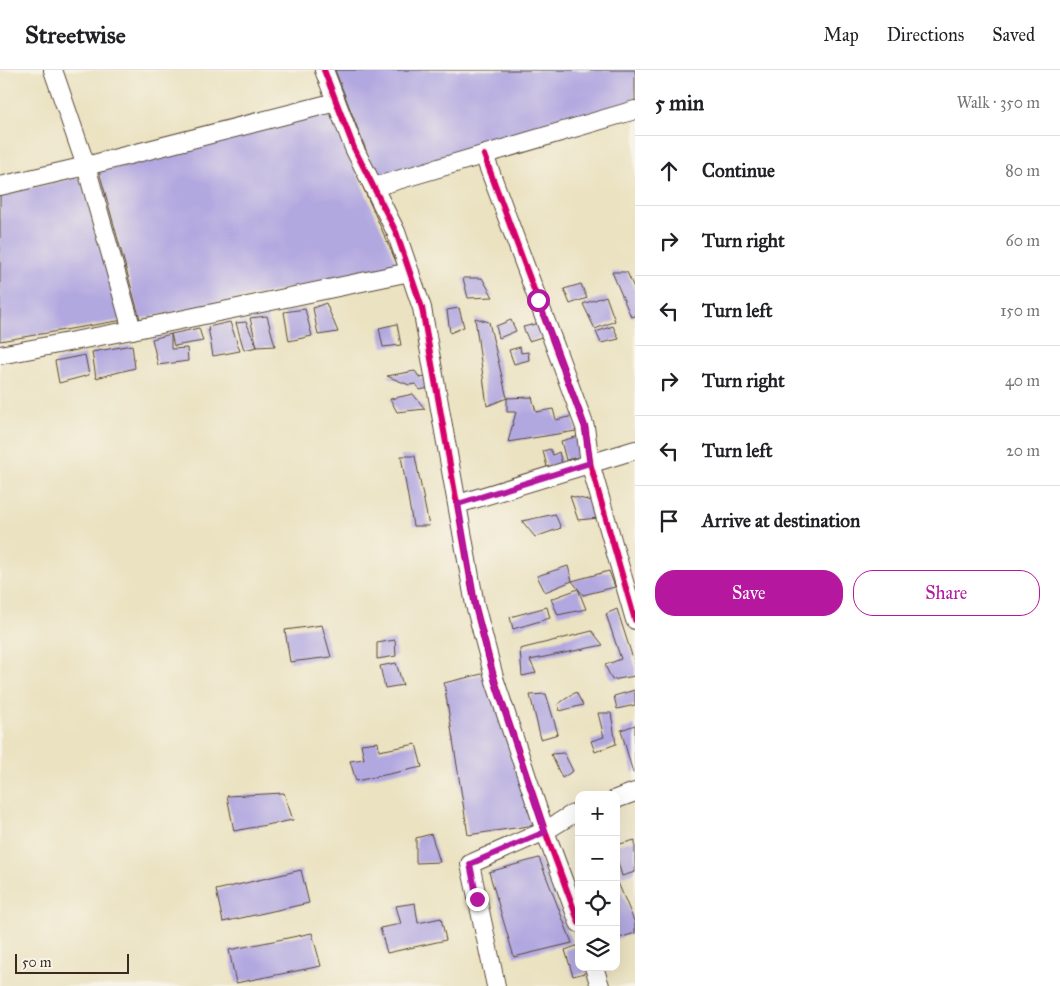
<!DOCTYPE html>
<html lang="en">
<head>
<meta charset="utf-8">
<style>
	body { margin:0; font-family:"IM FELL Great Primer",serif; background:#f2f2f2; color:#202124 }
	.controls { position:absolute; right:15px; bottom:15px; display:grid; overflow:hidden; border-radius:10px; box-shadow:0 5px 20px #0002 }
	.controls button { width:45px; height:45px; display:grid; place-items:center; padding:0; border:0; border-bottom:1px solid #e0e0e0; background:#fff; color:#202124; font:25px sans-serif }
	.scale { position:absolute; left:15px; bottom:12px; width:114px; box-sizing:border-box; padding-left:5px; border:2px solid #3b2a1e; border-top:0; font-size:14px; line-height:18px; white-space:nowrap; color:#3b2a1e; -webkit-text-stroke:4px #f7f3e8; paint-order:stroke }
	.stop { position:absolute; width:15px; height:15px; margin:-11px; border:4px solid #b5179e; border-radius:50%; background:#fff }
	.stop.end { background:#b5179e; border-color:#fff; box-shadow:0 1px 5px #0008 }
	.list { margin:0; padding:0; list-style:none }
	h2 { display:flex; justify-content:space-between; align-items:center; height:65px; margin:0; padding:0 20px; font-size:21px }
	h2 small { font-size:16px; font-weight:400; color:#757577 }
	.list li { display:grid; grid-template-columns:32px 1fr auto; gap:15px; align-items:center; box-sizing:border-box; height:70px; padding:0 20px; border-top:1px solid #e0e0e0 }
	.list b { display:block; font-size:19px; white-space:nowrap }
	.list em { font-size:16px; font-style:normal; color:#757577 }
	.actions { display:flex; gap:10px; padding:15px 20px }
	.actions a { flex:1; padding:11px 0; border:1px solid #b5179e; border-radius:20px; text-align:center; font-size:18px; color:#b5179e }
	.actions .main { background:#b5179e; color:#fff }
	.icon { flex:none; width:28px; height:28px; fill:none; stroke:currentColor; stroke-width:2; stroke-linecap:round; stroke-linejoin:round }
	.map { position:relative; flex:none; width:635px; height:916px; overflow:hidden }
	header { display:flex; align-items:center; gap:30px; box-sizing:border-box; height:70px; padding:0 25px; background:#fff; border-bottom:1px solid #e0e0e0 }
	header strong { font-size:24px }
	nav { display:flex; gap:28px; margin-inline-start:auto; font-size:18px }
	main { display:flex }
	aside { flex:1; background:#fff }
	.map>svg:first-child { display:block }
	.building { fill:#b2a8e0 }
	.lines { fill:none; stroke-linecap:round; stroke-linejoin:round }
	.minor-casing { stroke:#554636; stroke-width:20 }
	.minor { stroke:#fff; stroke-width:18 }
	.cycleway-casing { stroke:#f7f3e8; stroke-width:9 }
	.cycleway { stroke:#d6006c; stroke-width:6 }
	.route { stroke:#b5179e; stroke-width:6 }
</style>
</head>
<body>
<header>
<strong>Streetwise</strong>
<nav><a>Map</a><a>Directions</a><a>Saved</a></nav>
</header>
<main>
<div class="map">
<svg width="635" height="916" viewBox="0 0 635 916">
	<rect width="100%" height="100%" fill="#f7f3e8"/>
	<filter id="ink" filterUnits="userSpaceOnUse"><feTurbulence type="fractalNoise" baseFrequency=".02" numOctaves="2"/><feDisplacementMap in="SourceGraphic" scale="10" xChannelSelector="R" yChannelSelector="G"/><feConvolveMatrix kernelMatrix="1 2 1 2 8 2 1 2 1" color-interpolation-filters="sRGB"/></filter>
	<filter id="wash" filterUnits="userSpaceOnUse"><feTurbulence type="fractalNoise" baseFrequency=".0096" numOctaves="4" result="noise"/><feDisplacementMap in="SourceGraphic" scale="20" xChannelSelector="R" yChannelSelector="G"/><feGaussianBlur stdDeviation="1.12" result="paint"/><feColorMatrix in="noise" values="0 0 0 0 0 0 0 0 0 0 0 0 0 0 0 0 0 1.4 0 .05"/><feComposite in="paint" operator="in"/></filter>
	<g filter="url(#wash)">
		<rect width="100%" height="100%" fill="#ebe2c1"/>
		<g id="blocks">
			<g class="building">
				<path d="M 335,0 L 635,0 L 635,35 L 378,111 Z"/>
				<path d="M 329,41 L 398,196 L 140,249 L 99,101 Z"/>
				<path d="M 80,107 L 123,250 L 0,271 L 0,125 Z"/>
				<path d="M 612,202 L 627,202 L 635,220 L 635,246 L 631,247 Z"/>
				<path d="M 463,208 L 482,208 L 493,227 L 468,228 Z"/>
				<path d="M 581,214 L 587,228 L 570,234 L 564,219 Z"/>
				<path d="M 606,226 L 615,251 L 595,259 L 583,234 Z"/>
				<path d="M 326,233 L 338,262 L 318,265 L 313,238 Z"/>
				<path d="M 459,238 L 464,257 L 450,263 L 447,240 Z"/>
				<path d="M 305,239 L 312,266 L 289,271 L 284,242 Z"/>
				<path d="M 267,246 L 275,276 L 257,277 L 250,248 Z"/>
				<path d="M 475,248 L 489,252 L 507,328 L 487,336 Z"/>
				<path d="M 511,250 L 516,261 L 499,268 L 496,256 Z"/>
				<path d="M 230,252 L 240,281 L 213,286 L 208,257 Z"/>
				<path d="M 246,252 L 257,277 L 244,280 L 236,253 Z"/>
				<path d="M 540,253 L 545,266 L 529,271 L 523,257 Z"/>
				<path d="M 397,254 L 401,275 L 383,277 L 379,258 Z"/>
				<path d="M 613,256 L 619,269 L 601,273 L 596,262 Z"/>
				<path d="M 199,258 L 203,271 L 174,276 L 171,264 Z"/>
				<path d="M 171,264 L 171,279 L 187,278 L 188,291 L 158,295 L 152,269 Z"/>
				<path d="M 132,275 L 135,298 L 96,308 L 92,282 Z"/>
				<path d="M 520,277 L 521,283 L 528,282 L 529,290 L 514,294 L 509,280 Z"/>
				<path d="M 85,285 L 89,305 L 59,313 L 55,291 Z"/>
				<path d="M 415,301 L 420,308 L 431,306 L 432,317 L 420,320 L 416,314 L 409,315 L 387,306 Z"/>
				<path d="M 413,324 L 425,339 L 397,342 L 390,329 Z"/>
				<path d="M 532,327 L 536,342 L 553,339 L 556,350 L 573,346 L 576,361 L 508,372 L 516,342 L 507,342 L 507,328 Z"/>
				<path d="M 579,366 L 583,386 L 566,390 L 561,371 Z"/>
				<path d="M 550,379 L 553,385 L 559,382 L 562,394 L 547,397 L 543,381 Z"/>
				<path d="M 401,386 L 415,386 L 429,456 L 413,456 Z"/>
				<path d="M 570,426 L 592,431 L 599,448 L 578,450 Z"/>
				<path d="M 555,444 L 561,458 L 535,467 L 522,451 Z"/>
				<path d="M 568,496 L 572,511 L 545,522 L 537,506 Z"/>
				<path d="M 609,501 L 615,517 L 583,525 L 572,511 Z"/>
				<path d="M 578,519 L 586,539 L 558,545 L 551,529 Z"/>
				<path d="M 547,537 L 550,548 L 513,559 L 510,547 Z"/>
				<path d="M 617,539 L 635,595 L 635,606 L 612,610 L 605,595 L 621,589 L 606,544 Z"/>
				<path d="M 322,555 L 331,587 L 290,592 L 285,560 Z"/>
				<path d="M 592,561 L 603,575 L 530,590 L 536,603 L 522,606 L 520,579 Z"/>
				<path d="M 395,570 L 396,586 L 377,589 L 377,573 Z"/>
				<path d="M 396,593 L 403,615 L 385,618 L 380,596 Z"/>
				<path d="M 486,603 L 535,755 L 468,765 L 444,613 Z"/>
				<path d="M 635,620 L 635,635 L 617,639 L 614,626 Z"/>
				<path d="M 576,622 L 583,635 L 560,641 L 558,634 Z"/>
				<path d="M 546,624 L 558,664 L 541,669 L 530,625 Z"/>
				<path d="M 598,643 L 611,643 L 616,674 L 595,682 L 591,671 L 604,667 Z"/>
				<path d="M 635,655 L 635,702 L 633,703 L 621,660 Z"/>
				<path d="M 378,672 L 379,681 L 416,674 L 422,697 L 356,711 L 350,691 L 364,689 L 361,674 Z"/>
				<path d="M 564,683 L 573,701 L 562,708 L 551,684 Z"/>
				<path d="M 284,723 L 293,750 L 234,761 L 227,726 Z"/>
				<path d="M 431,764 L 440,792 L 416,793 L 416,768 Z"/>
				<path d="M 635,770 L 635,802 L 622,806 L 616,785 L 616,775 Z"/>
				<path d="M 539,788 L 572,873 L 514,887 L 489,802 Z"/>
				<path d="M 301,800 L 309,833 L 223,852 L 216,820 Z"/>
				<path d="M 616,808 L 635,853 L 635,863 L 616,869 Z"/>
				<path d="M 415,833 L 418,853 L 441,848 L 446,870 L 387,883 L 380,858 L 401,854 L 396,836 Z"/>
				<path d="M 312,863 L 321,896 L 236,913 L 229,880 Z"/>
				<path d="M 579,875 L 579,897 L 590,897 L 592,901 L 573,906 L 565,880 Z"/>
			</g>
		</g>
	</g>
	<g filter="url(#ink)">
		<use href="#blocks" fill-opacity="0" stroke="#554636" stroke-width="1"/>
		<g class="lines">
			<defs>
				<g id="minor">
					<path d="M 53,0 L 86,96 L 132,260"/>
					<path d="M 324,0 L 354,78 L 396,162 L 422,238 L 475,535 L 495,611 L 545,761 L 579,853"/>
					<path d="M 484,85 L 585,357 L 590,393 L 635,550"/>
					<path d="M 0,116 L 86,96 L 336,32"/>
					<path d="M 374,117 L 635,40"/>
					<path d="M 0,285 L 132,260 L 410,202"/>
					<path d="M 458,434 L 635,380"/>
					<path d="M 616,729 L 635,722"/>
					<path d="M 594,897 L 600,916"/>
					<path d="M 496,916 L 470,794 L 545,761 L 571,745 L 579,742"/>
				</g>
			</defs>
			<use href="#minor" class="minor-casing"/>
			<use href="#minor" class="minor"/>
			<defs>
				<g id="cycleway">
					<path d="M 324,0 L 354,78 L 396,162 L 422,238 L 475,535 L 495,611 L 545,761 L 579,853"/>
					<path d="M 484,85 L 585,357 L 590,393 L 635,550"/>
				</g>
			</defs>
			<use href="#cycleway" class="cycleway-casing"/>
			<use href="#cycleway" class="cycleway"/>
		</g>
	</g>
	<g class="lines" filter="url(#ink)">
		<path class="route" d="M 477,829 L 470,794 L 545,762 L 495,612 L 475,535 L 458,434 L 590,393 L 585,357 L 538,230"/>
	</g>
</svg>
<div class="controls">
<button>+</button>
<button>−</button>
<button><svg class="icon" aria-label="locate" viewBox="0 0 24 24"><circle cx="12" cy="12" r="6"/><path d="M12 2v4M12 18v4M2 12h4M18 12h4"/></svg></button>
<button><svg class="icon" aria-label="layers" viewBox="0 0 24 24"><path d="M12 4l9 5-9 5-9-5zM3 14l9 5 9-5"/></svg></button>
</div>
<div class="scale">50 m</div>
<div class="stop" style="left:538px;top:230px"></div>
<div class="stop end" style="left:477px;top:829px"></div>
</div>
<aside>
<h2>5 min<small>Walk · 350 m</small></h2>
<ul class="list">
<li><svg class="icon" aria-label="ahead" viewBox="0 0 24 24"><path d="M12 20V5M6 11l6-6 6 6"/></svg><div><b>Continue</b></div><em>80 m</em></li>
<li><svg class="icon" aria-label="right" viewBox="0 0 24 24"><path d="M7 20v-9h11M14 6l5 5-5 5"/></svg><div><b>Turn right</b></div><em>60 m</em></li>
<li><svg class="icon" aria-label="left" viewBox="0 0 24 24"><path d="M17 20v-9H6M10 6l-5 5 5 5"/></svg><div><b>Turn left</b></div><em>150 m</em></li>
<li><svg class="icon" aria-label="right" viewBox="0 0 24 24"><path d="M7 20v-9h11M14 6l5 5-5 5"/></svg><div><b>Turn right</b></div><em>40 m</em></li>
<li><svg class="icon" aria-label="left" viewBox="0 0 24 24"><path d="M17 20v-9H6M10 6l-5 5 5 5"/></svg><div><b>Turn left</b></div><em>20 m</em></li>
<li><svg class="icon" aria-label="arrive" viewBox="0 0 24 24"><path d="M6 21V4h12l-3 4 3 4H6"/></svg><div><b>Arrive at destination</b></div></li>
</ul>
<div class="actions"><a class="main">Save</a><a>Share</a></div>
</aside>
</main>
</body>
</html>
